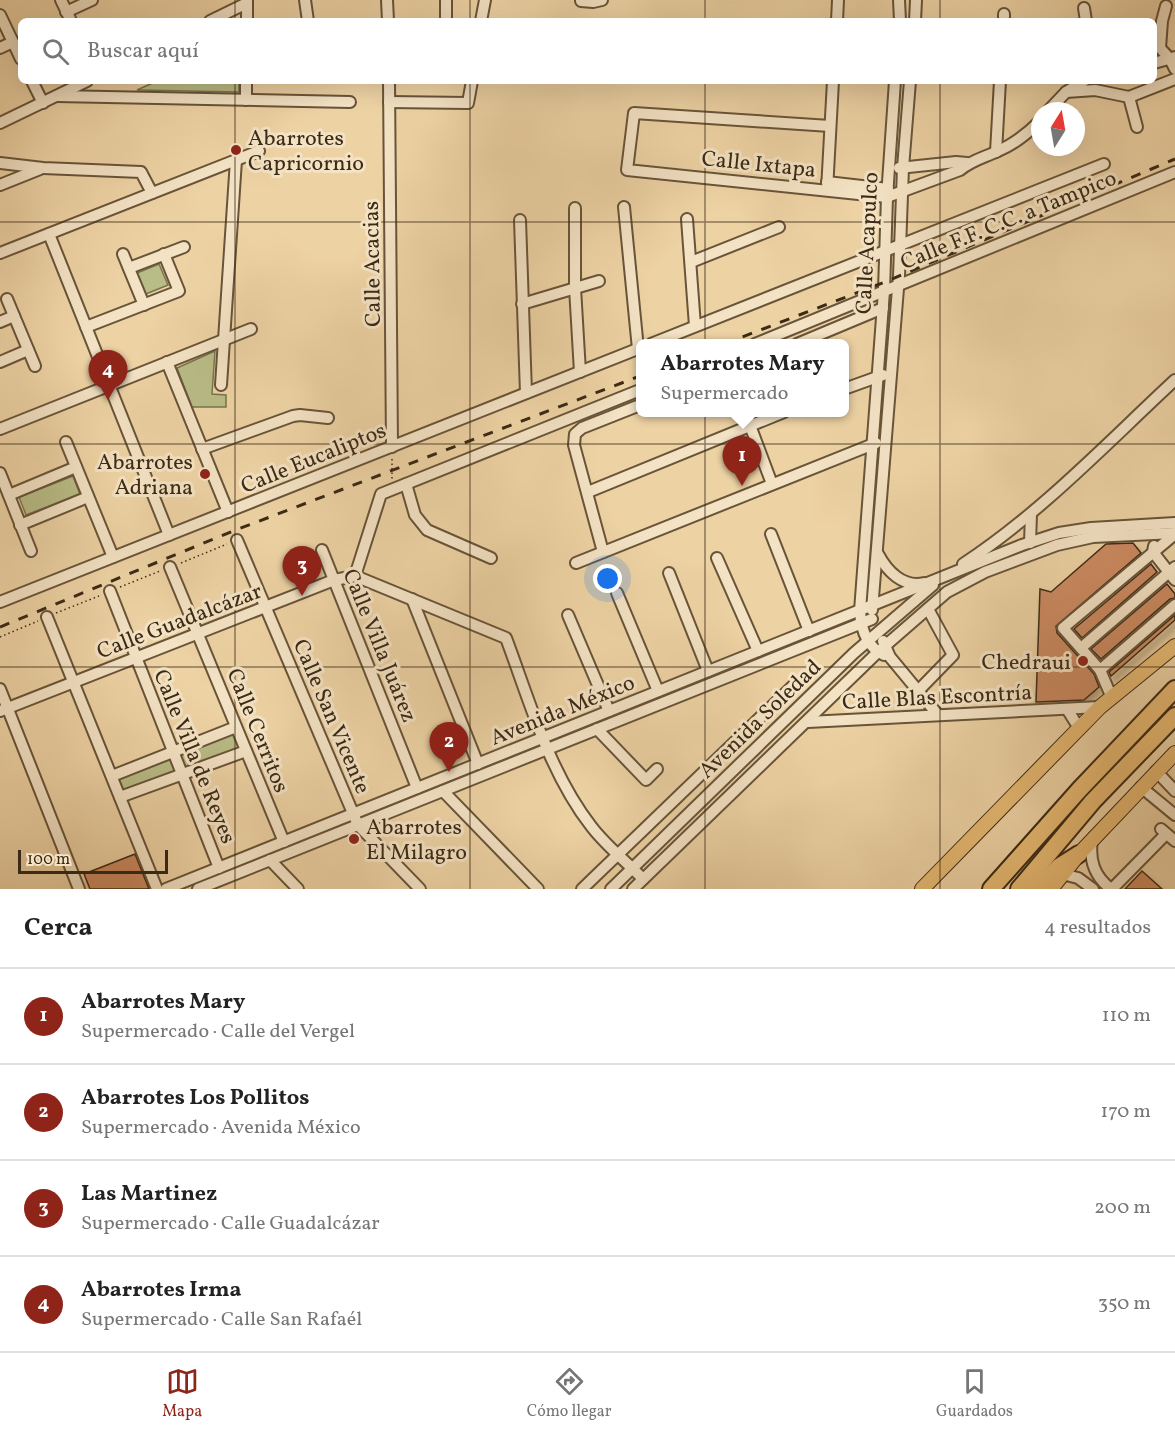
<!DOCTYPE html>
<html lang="es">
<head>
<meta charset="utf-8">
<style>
	body { margin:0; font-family:Vollkorn,serif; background:#f6f6f6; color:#222 }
	.compass { position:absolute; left:1031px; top:102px; width:54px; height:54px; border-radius:50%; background:#fff; box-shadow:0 6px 24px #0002; rotate:11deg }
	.scale { position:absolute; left:18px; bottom:15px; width:150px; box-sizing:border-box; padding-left:6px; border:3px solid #3b2a15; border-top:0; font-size:16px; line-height:21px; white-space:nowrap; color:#3b2a15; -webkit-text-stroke:4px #f3e2c4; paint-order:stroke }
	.you { position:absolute; left:608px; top:579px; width:21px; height:21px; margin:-15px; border:4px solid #fff; border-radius:50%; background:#1a73e8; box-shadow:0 0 0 9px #1a73e833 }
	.badge { display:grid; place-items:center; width:39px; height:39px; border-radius:50%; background:#8f2418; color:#fff; font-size:20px; font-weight:700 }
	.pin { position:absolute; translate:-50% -50px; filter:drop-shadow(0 2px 3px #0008) }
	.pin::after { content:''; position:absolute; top:32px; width:21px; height:18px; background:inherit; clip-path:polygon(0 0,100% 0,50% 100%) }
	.popup { position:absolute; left:636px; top:339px; width:213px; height:78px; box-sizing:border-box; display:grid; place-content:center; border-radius:9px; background:#fff; filter:drop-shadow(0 2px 4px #0005); font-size:20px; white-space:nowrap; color:#767676 }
	.popup b { font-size:22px; color:#222 }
	.popup::after { content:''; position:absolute; left:50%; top:100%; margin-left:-12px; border:12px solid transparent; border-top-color:#fff }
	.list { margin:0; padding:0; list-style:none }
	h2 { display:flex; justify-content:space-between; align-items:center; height:78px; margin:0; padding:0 24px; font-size:26px }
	h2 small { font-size:20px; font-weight:400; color:#767676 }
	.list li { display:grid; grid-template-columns:39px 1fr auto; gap:18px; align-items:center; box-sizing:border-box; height:96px; padding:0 24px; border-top:2px solid #e0e0e0 }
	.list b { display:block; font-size:22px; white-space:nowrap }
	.list p { margin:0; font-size:20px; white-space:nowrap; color:#767676 }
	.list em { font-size:20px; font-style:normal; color:#767676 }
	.icon { flex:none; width:33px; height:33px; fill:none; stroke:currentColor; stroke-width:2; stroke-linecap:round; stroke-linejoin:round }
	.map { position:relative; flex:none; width:1175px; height:889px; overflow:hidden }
	.search { position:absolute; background:#fff; box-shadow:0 6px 24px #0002; left:18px; right:18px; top:18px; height:66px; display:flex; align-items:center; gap:15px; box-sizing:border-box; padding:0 21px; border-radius:9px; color:#767676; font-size:22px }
	.sheet { height:462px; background:#fff }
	nav { display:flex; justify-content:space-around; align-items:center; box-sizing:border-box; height:84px; border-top:2px solid #e0e0e0; background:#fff; font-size:16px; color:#767676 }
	nav a { display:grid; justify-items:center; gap:3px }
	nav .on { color:#8f2418 }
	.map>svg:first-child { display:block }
	.green { fill:#b8bc86; stroke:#7a734e; stroke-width:1.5 }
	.building { fill:#cb8961; stroke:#3b2a15; stroke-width:1.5; filter:url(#shadow) }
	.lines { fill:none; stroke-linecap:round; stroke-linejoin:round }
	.minor-casing { stroke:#685439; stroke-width:14 }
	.major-casing { stroke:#3b2a15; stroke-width:16 }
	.highway-casing { stroke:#3b2a15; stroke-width:20 }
	.path { stroke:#3b2a15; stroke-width:1.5; stroke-dasharray:1.5 3; stroke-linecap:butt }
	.minor { stroke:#f3e2c4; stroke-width:10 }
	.major { stroke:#e6b972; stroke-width:14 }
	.highway { stroke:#e6b972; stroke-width:16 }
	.rail { stroke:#3b2a15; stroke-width:3; stroke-dasharray:10 10; stroke-linecap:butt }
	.grid { fill:none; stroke:#3b2a15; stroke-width:1.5; stroke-opacity:0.55 }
	.poi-dot { fill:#8f2418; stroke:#f3e2c4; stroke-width:2 }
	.labels { text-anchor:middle; stroke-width:6; stroke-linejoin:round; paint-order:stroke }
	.poi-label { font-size:22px; fill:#3b2a15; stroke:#f3e2c4; text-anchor:start }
	.street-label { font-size:22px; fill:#3b2a15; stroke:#f3e2c4 }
</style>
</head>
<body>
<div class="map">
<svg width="1175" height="889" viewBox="0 0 1175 889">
	<defs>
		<filter id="shadow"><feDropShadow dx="3" dy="5.5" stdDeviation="3" flood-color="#0004"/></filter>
	</defs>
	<rect width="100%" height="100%" fill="#edd2a4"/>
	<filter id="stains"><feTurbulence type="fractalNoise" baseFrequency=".00333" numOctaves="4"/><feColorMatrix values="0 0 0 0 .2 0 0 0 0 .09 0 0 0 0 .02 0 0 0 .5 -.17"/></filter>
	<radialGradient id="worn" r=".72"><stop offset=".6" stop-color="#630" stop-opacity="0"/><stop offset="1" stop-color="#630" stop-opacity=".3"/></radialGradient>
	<g class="green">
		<path d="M 157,81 L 239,81 L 239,92 L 137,90 Z"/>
		<path d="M 159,264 L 168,285 L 146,294 L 137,273 Z"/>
		<path d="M 215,351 L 212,394 L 226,395 L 226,407 L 192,407 L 177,368 Z"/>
		<path d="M 73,476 L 80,494 L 26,515 L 19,497 Z"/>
		<path d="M 235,730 L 242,749 L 125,795 L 117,775 Z"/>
	</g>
	<g class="building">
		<path d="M 1133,543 L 1141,553 L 1056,626 L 1057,633 L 1094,674 L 1099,687 L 1084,700 L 1036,702 L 1040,589 L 1051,592 L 1106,544 Z"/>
		<path d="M 1151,564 L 1157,572 L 1082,638 L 1074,629 Z"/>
		<path d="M 1167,584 L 1175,594 L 1175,598 L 1170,599 L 1101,659 L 1091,649 Z"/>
		<path d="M 1175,615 L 1175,620 L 1111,676 L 1109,672 Z"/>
		<path d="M 135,854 L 149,889 L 90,889 L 84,874 Z"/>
		<path d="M 1142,871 L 1162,889 L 1125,889 Z"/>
	</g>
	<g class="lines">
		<defs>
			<g id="minor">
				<path d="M 61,0 L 71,21"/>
				<path d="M 305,0 L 308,21"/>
				<path d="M 387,0 L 388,21"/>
				<path d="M 899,0 L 900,21"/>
				<path d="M 581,1 L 593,2 L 602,0"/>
				<path d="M 1166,6 L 1162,21 L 1160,48 L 1170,59 L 1175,69"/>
				<path d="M 1084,8 L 1086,21"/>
				<path d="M 66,12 L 92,0"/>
				<path d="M 0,15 L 21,59"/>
				<path d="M 210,21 L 247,3"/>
				<path d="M 247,21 L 247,0"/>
				<path d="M 446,21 L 446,0"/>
				<path d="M 481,21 L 485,0"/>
				<path d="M 837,21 L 838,0"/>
				<path d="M 915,21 L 916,0"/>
				<path d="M 1004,21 L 1004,14"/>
				<path d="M 0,48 L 13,42"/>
				<path d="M 1154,63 L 1175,57"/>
				<path d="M 32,81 L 43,103"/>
				<path d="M 389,81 L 392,447"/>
				<path d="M 1066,92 L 1095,90 L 1129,97 L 1175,79"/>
				<path d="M 57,96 L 350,102"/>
				<path d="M 1129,97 L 1137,127"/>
				<path d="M 246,100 L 246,81"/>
				<path d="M 389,102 L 468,103 L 472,81"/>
				<path d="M 1048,111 L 1066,92 L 1084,81"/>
				<path d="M 0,123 L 87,81"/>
				<path d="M 830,126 L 634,113 L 627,170 L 887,197 L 960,170 C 972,160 983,158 998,151 C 1015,144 1027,134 1040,121"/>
				<path d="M 996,152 L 1000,81"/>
				<path d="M 0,163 L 43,168 L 141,172 L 152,193"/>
				<path d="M 899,168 L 956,162 L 967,163"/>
				<path d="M 827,182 L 888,189"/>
				<path d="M 0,185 L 40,169"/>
				<path d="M 827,190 L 833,81"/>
				<path d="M 624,207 L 638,349"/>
				<path d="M 575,208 L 575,288 L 580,372"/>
				<path d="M 687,219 L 695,326"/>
				<path d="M 520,220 L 526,393"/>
				<path d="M 49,234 L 169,535"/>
				<path d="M 0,253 L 259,151"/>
				<path d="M 123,254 L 144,305"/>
				<path d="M 691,262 L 779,227"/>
				<path d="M 129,268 L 184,247"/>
				<path d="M 7,299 L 35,366"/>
				<path d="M 522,304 L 599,281"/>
				<path d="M 0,322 L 14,316"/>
				<path d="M 86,327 L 179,291 L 164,254"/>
				<path d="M 651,344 L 1104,164"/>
				<path d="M 755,344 L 1175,172"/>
				<path d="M 797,344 L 883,308"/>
				<path d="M 0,362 L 28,350"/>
				<path d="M 167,362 L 228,512"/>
				<path d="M 221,385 L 236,160"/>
				<path d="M 844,389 L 883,375"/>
				<path d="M 745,412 L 772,484"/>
				<path d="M 0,429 L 251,329"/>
				<path d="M 66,442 L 113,557"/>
				<path d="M 202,449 L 293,416 L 300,415 L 328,418"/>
				<path d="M 0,473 L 31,551"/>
				<path d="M 406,484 L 415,515 L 427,530 L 491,558"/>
				<path d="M 588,492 L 784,412"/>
				<path d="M 9,495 L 76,467"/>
				<path d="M 20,525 L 88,497"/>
				<path d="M 771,534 L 809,631"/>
				<path d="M 237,540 L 358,825 L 420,889"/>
				<path d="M 1030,543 L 1031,514"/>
				<path d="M 1154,546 L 1153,552 L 1175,580"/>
				<path d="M 322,550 L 417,788"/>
				<path d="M 603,552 L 574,445 L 575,434 L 582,428 L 640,405"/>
				<path d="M 878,554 C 887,571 903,588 924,583"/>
				<path d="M 717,558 L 758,651"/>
				<path d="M 576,563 L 876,443"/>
				<path d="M 963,564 C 1041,513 1107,443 1175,380"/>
				<path d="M 170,567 L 284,842"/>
				<path d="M 669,573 L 708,671"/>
				<path d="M 355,576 L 381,494 L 640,390"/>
				<path d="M 110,591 L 219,868"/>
				<path d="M 617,593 L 658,691"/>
				<path d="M 412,599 L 478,764"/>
				<path d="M 0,602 L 640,348"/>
				<path d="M 872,610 L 899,276 L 903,168 L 910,81"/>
				<path d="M 568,615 L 609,711"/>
				<path d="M 47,617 L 157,889"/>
				<path d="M 883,641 L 890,657 L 938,715"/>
				<path d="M 1081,648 L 1175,567"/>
				<path d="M 884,655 C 867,647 861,629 860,611 L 884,291 L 887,197 L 895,81"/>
				<path d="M 1100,670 L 1063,628 L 1175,534"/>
				<path d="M 0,689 L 79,889"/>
				<path d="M 918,691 L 953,655 L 928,609"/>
				<path d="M 1112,698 L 1100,670 L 1175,605"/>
				<path d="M 1067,709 L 1079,728"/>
				<path d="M 0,711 L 334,580 L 355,576 L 506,638 C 530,702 549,772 591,826 C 606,846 626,861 643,879"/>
				<path d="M 808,722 L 1100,707"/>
				<path d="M 597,729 L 646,780 L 657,769"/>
				<path d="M 1156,771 L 1175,791"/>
				<path d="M 112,776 L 236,727"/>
				<path d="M 1141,787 L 1175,815"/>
				<path d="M 443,791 L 538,889"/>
				<path d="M 120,797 L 246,751"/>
				<path d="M 1161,829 L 1175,841"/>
				<path d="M 1092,840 C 1089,860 1094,876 1111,889"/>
				<path d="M 270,860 L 298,889"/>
				<path d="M 1062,874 L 1078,878 L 1093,889"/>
				<path d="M 166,889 L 1022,545 L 1059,533 L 1091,528 L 1175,523"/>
				<path d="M 198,889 L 872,619"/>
				<path d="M 582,889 L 796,683"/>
				<path d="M 611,889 L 854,653 L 933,585"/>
				<path d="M 633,889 L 878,652 L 947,592 L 985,572 L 1057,545 L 1093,537 L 1175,533"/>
				<path d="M 1112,889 L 1166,834"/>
			</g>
			<g id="major">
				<path d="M 922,889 L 1100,707 L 1175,646"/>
				<path d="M 1051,889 L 1079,854 L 1175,753"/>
			</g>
			<g id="highway">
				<path d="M 991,889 L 1080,789 L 1175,689"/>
				<path d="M 1019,889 L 1093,801 L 1175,716"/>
				<path d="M 1037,889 L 1060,866 L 1079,854"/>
			</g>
		</defs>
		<use href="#minor" class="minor-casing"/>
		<use href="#major" class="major-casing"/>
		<use href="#highway" class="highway-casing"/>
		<g class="path">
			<path d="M 392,459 L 392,479"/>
			<path d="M 181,563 L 227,544"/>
			<path d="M 120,587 L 160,571"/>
			<path d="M 56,613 L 99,596"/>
			<path d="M 0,637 L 38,621"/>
		</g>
		<use href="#minor" class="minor"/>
		<use href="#major" class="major"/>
		<use href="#highway" class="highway"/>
		<g class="rail">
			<path d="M 724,344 L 885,282 L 1175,159"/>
			<path d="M 0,627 L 233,531 L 640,376"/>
		</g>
	</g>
	<path class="grid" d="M 235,0 L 235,21M 470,0 L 470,21M 705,0 L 705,21M 940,0 L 940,21M 235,81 L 235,889M 470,81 L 470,889M 705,81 L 705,889M 940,81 L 940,889M 0,222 L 1175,222M 0,444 L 1175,444M 0,667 L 1175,667"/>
	<g class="poi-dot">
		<circle cx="236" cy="150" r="6"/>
		<circle cx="205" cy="474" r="6"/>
		<circle cx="1083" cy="661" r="6"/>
		<circle cx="354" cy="839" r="6"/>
	</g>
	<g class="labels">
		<g class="poi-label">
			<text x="248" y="145">Abarrotes<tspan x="248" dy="25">Capricornio</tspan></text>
			<text x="193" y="469" text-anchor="end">Abarrotes<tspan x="193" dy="25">Adriana</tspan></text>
			<text x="1071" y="669" text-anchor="end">Chedraui</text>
			<text x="366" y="834">Abarrotes<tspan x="366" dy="25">El Milagro</tspan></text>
		</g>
		<g class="street-label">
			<text transform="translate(759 163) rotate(6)" y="8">Calle Ixtapa</text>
			<text transform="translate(1008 219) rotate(-22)" y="8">Calle F.F. C.C. a Tampico</text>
			<text transform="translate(866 243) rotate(-87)" y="8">Calle Acapulco</text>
			<text transform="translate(371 264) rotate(-91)" y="8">Calle Acacias</text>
			<text transform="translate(313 457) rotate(-22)" y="8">Calle Eucaliptos</text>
			<text transform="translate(179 620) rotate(-21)" y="8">Calle Guadalcázar</text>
			<text transform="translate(381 645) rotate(68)" y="8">Calle Villa Juárez</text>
			<text transform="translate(937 696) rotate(-3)" y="8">Calle Blas Escontría</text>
			<text transform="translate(562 709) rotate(-22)" y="8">Avenida México</text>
			<text transform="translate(333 716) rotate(67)" y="8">Calle San Vicente</text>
			<text transform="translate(759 718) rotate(-44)" y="8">Avenida Soledad</text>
			<text transform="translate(259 730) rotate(68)" y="8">Calle Cerritos</text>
			<text transform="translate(196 756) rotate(68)" y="8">Calle Villa de Reyes</text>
		</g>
	</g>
	<rect width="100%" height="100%" filter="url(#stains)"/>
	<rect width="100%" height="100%" fill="url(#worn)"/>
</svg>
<svg class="compass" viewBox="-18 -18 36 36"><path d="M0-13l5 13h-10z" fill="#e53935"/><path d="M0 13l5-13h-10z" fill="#767676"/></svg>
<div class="scale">100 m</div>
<div class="you"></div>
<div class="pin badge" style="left:742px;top:486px">1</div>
<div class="popup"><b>Abarrotes Mary</b>Supermercado</div>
<div class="pin badge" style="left:449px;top:772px">2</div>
<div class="pin badge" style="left:302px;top:596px">3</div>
<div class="pin badge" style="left:108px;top:400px">4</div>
<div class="search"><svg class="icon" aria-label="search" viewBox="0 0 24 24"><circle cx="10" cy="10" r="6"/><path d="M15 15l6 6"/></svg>Buscar aquí</div>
</div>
<section class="sheet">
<h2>Cerca<small>4 resultados</small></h2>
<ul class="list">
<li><span class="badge">1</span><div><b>Abarrotes Mary</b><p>Supermercado · Calle del Vergel</p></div><em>110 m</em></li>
<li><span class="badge">2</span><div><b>Abarrotes Los Pollitos</b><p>Supermercado · Avenida México</p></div><em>170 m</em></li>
<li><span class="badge">3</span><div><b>Las Martinez</b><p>Supermercado · Calle Guadalcázar</p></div><em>200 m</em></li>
<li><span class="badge">4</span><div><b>Abarrotes Irma</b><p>Supermercado · Calle San Rafaél</p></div><em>350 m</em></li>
</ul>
</section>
<nav>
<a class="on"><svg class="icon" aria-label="map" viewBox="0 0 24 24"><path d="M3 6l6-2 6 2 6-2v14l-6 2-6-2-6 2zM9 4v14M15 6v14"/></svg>Mapa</a>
<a><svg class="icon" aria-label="directions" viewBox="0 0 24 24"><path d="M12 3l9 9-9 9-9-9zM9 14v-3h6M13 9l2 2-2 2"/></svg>Cómo llegar</a>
<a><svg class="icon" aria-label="saved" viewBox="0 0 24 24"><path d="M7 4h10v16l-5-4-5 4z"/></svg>Guardados</a>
</nav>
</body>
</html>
